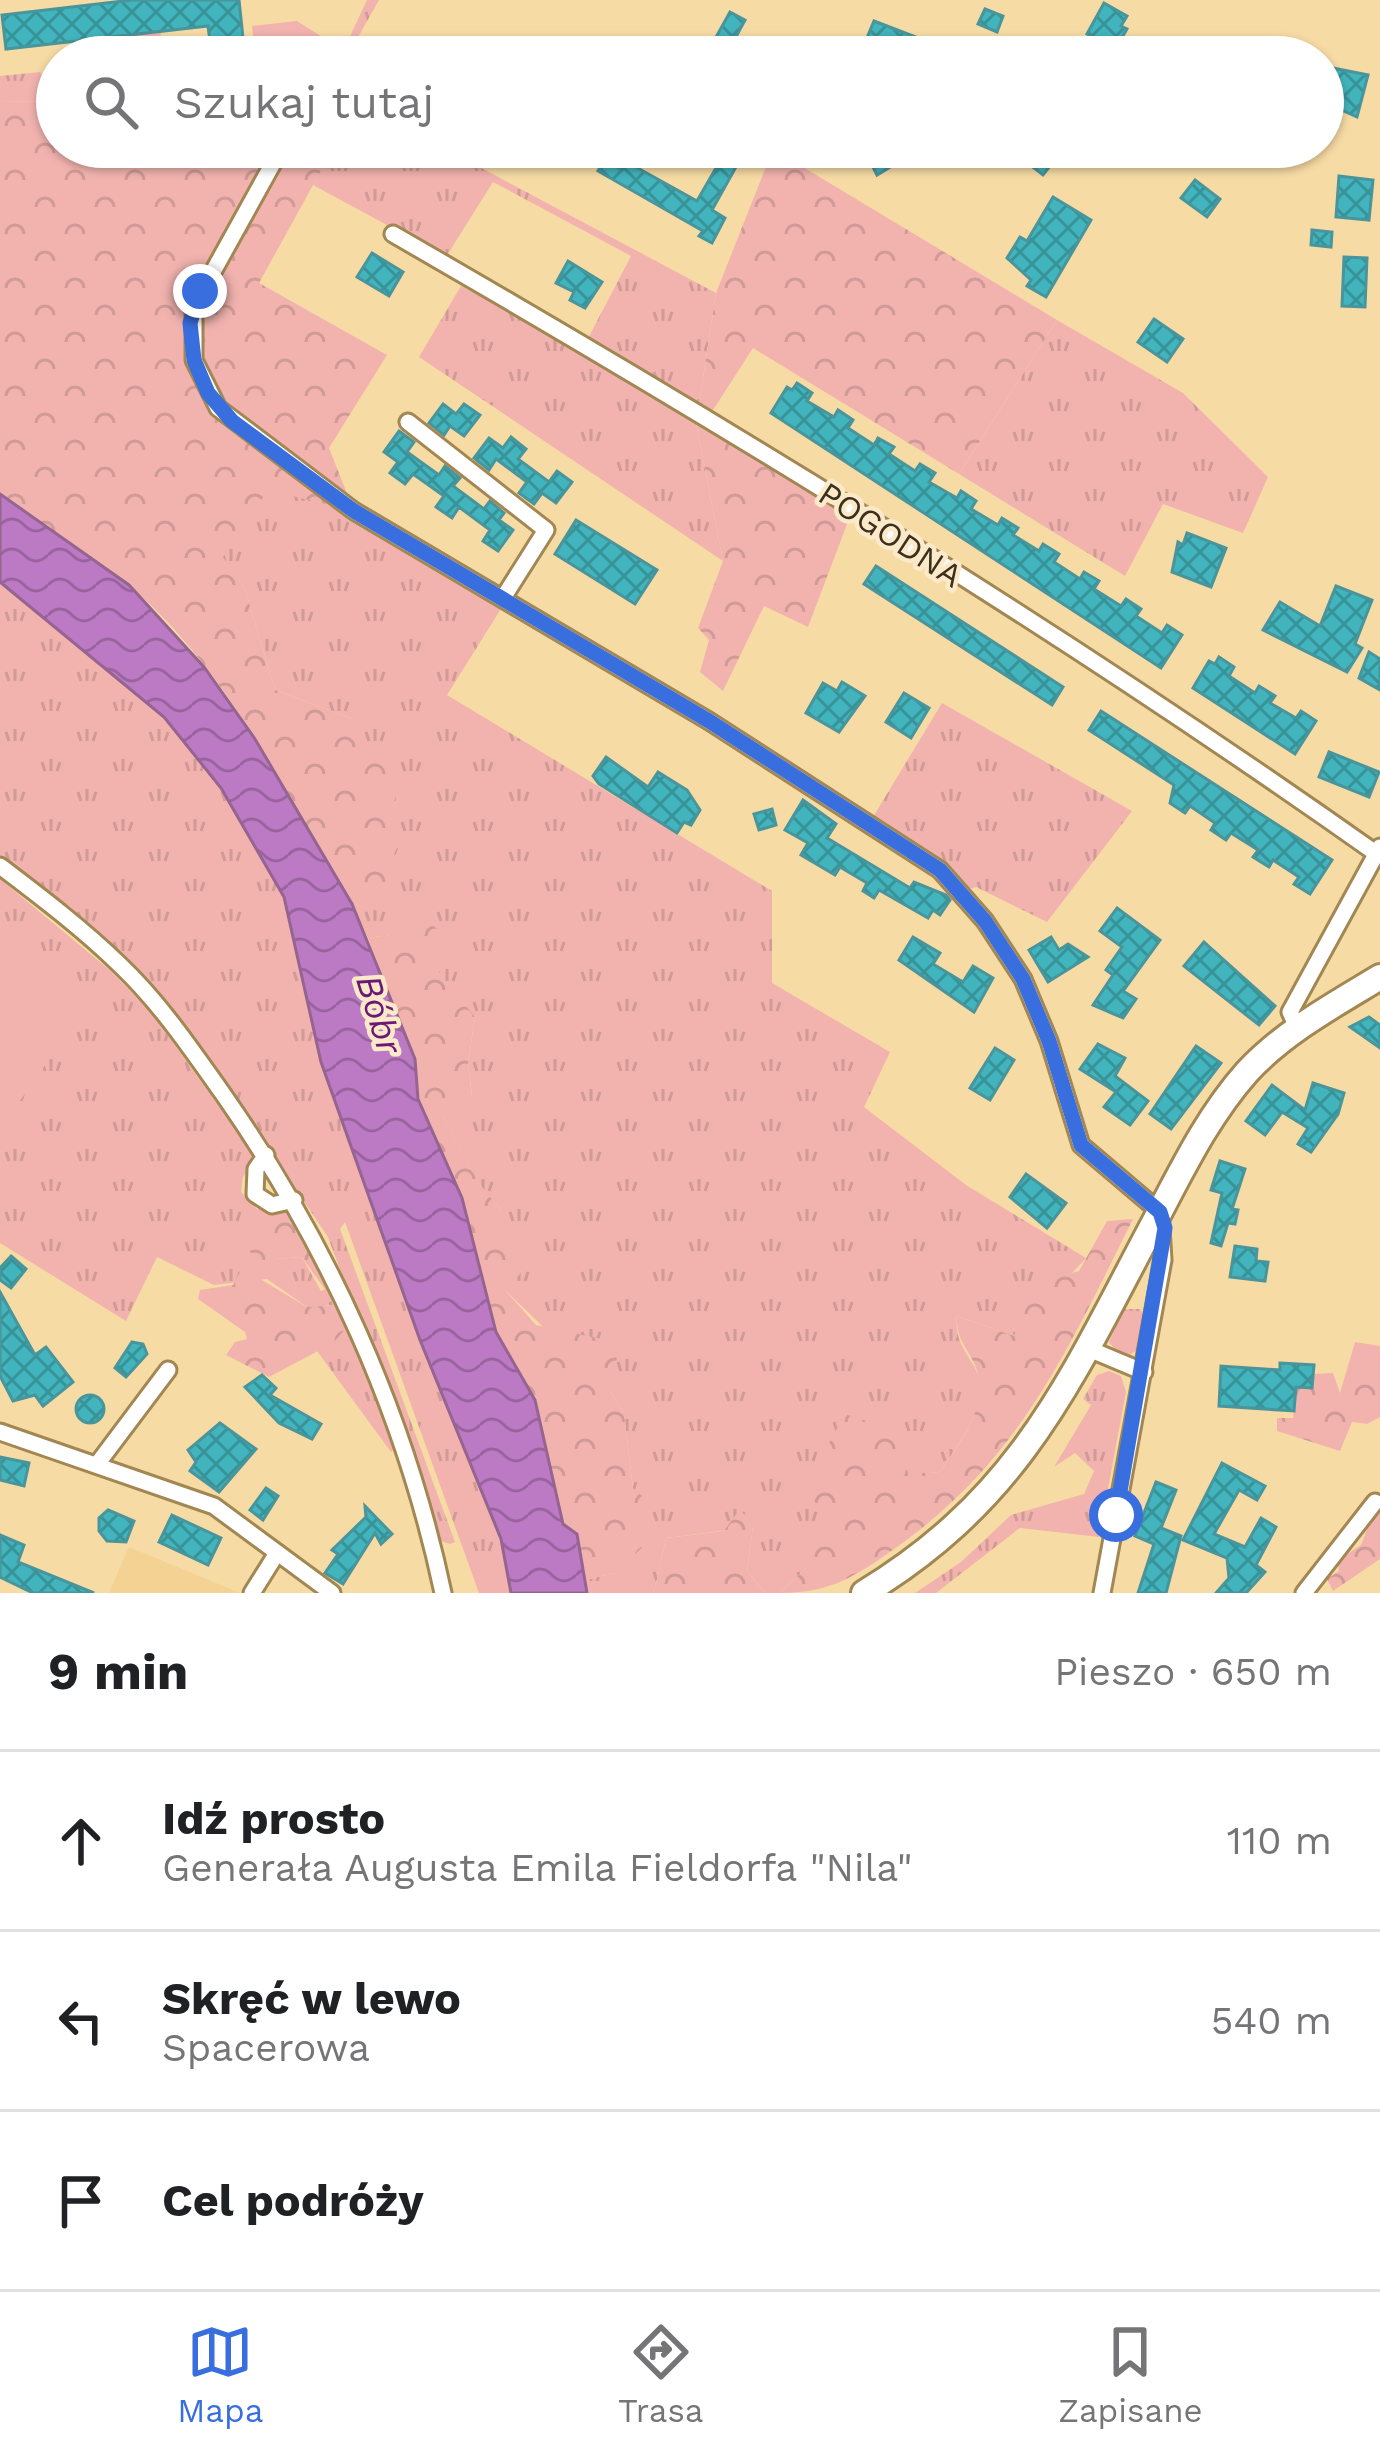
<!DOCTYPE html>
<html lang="pl">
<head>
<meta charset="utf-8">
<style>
	body { margin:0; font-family:"Work Sans",sans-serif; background:#f6f6f6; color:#202124 }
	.stop { position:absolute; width:36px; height:36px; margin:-27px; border:9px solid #396ede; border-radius:50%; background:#fff }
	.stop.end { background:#396ede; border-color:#fff; box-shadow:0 3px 12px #0008 }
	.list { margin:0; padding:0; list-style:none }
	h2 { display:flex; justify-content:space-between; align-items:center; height:156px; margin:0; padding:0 48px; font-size:51px }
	h2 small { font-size:39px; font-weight:400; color:#757577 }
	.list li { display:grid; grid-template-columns:78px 1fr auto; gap:36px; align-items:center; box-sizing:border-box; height:180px; padding:0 48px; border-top:3px solid #e0e0e0 }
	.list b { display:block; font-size:45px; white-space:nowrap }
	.list p { margin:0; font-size:39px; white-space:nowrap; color:#757577 }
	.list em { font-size:39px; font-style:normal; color:#757577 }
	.icon { flex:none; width:66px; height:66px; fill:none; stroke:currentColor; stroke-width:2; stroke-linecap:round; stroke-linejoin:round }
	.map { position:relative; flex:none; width:1380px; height:1593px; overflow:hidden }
	.search { position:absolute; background:#fff; box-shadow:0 3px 9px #0004; left:36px; right:36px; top:36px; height:132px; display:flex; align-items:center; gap:30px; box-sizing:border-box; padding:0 42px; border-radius:66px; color:#757577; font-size:45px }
	.sheet { height:696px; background:#fff }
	nav { display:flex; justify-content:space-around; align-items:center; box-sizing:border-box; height:168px; border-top:3px solid #e0e0e0; background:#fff; font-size:33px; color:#757577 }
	nav a { display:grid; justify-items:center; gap:6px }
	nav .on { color:#396ede }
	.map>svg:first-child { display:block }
	.built { fill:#f3d294 }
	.grass { fill:url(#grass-tufts) }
	.forest { fill:url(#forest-crowns) }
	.pitch { fill:#f2b3af }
	.water { fill:url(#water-waves); stroke:#956490; stroke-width:3 }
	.building { fill:url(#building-cross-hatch); stroke:#48959c; stroke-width:3 }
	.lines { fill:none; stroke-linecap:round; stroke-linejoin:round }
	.street-casing { stroke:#a28753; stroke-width:21 }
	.primary-casing { stroke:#a28753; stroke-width:30 }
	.street { stroke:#fff; stroke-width:15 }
	.primary { stroke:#fff; stroke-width:24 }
	.route { stroke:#396ede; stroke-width:15 }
	.labels { text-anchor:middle; stroke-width:9; stroke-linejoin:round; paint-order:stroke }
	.street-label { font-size:33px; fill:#3b301a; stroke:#fbe9c9 }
	.water-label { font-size:36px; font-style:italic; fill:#6a1a74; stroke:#fbe9c9 }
</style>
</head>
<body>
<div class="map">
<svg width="1380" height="1593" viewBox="0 0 1380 1593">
	<defs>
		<pattern id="grass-tufts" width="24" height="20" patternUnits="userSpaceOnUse" patternTransform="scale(3)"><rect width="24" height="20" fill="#f2b3af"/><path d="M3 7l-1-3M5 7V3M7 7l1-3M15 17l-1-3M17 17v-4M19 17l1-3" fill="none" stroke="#d09a96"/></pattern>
		<pattern id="forest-crowns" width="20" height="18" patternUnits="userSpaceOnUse" patternTransform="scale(3)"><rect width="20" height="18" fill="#f2b3af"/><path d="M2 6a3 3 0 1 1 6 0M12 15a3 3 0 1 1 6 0" fill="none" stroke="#d09a96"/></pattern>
		<pattern id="water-waves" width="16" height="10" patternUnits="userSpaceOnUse" patternTransform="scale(3)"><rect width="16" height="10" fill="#bb7ac3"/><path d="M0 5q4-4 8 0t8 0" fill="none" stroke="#99649e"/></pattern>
		<pattern id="building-cross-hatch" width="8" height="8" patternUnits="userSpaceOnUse" patternTransform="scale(3)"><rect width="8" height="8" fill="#42b4bd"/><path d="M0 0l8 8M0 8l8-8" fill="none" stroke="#389399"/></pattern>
	</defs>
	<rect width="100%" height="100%" fill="#f7dba4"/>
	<path class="built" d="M 129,1547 L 240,1593 L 109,1593 Z"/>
	<g class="grass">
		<path d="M 367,0 L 379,0 L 353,46 L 365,54 L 353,57 L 345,47 Z"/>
		<path d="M 297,21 L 324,38 L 322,57 L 256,57 L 252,26 Z"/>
		<path d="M 161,31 L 160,49 L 75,57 L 74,41 Z"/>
		<path d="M 40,72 L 55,101 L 0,102 L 0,76 Z"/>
		<path d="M 333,147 L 442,147 L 716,293 L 696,423 L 723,561 L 419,357 L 461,286 L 582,350 L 631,256 L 493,182 L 446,257 L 313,185 Z"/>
		<path d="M 1057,320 L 1183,393 L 1268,477 L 1243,533 L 1163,504 L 1125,576 L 959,474 Z"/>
		<path d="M 268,489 L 354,511 L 504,604 L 447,695 L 772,891 L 772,983 L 890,1052 L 864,1107 L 966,1185 L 1086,1258 L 1014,1336 L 957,1316 C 955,1340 964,1348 975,1368 C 993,1403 958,1444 940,1472 L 907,1475 L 826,1525 L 806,1568 L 780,1593 L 765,1593 L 747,1571 L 753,1527 L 666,1538 L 654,1593 L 587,1593 L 585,1580 L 615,1573 L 633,1488 L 624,1414 L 610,1391 L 506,1291 L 495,1226 L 501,1209 C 470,1180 460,1144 438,1108 L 472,1096 L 468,1064 L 475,1017 L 432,965 L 389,935 L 368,938 L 352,904 L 378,910 L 353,719 L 275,690 L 245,589 L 222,557 Z"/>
		<path d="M 0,582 L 164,717 L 221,788 L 284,897 L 321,1062 L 420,1340 L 501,1539 L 511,1593 L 479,1593 L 345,1222 L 340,1229 L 455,1542 L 450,1544 L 441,1541 L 328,1237 L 194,1039 L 180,1032 L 122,966 L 0,866 Z"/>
		<path d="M 942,703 L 1132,811 L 1047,922 L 976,887 L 960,892 L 870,822 Z"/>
		<path d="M 0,879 L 112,972 L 151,1012 L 253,1154 L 256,1162 L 243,1177 L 241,1192 L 257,1209 L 272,1207 L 274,1259 L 302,1257 L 321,1291 L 331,1287 L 339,1305 L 307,1307 L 267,1279 L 214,1285 L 157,1257 L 126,1321 L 0,1243 Z"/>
		<path d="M 1124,1309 L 1140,1309 L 1145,1317 L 1139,1348 L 1130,1355 L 1118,1353 L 1109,1342 Z"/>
		<path d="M 348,1326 L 395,1448 L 391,1452 L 317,1351 Z"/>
		<path d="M 1109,1371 L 1121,1376 L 1126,1392 L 1099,1537 L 1020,1528 L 936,1593 L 915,1593 L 961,1562 L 1011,1515 L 1084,1494 L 1094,1471 L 1075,1453 L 1054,1467 L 1091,1405 L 1083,1399 L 1097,1375 Z"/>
	</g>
	<g class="forest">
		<path d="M 55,101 L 57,147 L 333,149 L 259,283 L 387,355 L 329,448 L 354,511 L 268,490 L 223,557 L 245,589 L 275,690 L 353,719 L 395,785 L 398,848 L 378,911 L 352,904 C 287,795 227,669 129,585 C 89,550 37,531 0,494 L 0,102 Z"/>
		<path d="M 773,149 L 1057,320 L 959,474 L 753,348 L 704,424 L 849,519 L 808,627 L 764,606 L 723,691 L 700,672 L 709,640 L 698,628 L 723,561 L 696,423 L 716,293 Z"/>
		<path d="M 415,913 L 439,930 L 433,965 L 475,1017 L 468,1064 L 472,1097 L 439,1109 C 460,1145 471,1180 501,1209 L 496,1226 L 536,1254 L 506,1291 L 536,1325 L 620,1343 L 610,1391 L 624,1414 L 633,1488 L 649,1502 L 649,1541 L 615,1573 L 585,1580 L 577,1535 L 563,1524 L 535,1400 L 496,1332 L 462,1198 L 418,1099 L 415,1059 L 368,938 L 389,935 Z"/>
		<path d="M 287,1206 L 331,1287 L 326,1291 L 302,1257 L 262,1260 L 250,1252 C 251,1231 267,1212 287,1206 Z"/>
		<path d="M 1133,1219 C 1067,1351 1021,1458 897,1547 C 856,1576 831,1593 780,1593 L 806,1568 L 799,1535 L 825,1524 L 807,1484 L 845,1414 L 900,1432 L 908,1474 L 940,1472 C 959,1443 985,1413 978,1376 C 974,1352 955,1344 957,1316 L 1014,1336 L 1030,1285 L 1079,1271 L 1107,1221 Z"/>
		<path d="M 242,1268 L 307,1307 L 339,1305 L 348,1326 L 333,1343 L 269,1377 L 226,1355 L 235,1342 L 247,1339 L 245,1332 L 198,1299 L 200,1290 L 233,1285 Z"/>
		<path d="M 1355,1342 L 1380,1346 L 1380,1417 L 1367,1424 L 1352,1422 L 1340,1451 L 1277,1431 L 1277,1418 L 1293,1418 L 1296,1387 L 1313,1374 L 1333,1373 L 1340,1393 Z"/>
		<path d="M 740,1509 L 753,1527 L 747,1571 L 765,1593 L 654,1593 L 666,1538 L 724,1531 Z"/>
		<path d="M 1380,1513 L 1380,1559 L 1333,1591 L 1327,1579 L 1339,1571 L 1338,1560 L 1361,1545 L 1371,1519 Z"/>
	</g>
	<path class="pitch" d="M 0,926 L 96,993 L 0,1129 Z"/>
	<path class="water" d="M 0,494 L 129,585 L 204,667 L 255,739 L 352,904 L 415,1059 L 418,1099 L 462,1198 L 496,1332 L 535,1400 L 563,1524 L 577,1534 L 587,1593 L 511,1593 L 501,1539 L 420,1340 L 321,1062 L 284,897 L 221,788 L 164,717 L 0,582 Z"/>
	<g class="building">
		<path d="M 132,0 L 239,0 L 245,57 L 212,57 L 208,26 L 6,49 L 2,15 Z"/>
		<path d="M 1104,3 L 1127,16 L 1121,26 L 1127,29 L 1115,50 L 1087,34 Z"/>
		<path d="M 985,9 L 1003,16 L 997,32 L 978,24 Z"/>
		<path d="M 730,12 L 745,20 L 725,57 L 705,57 Z"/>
		<path d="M 874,21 L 929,42 L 922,57 L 859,57 Z"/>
		<path d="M 1323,66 L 1368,75 L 1357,117 L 1324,102 Z"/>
		<path d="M 728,147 L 747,147 L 712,210 L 725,218 L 712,243 L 699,236 L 703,231 L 598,171 L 604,160 L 620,169 L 625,161 L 697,201 Z"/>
		<path d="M 884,147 L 900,147 L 905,158 L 877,175 L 867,155 Z"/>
		<path d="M 1043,147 L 1065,147 L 1043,175 L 1029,164 Z"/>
		<path d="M 1246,147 L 1281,147 L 1266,164 Z"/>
		<path d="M 1339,176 L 1373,180 L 1369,220 L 1336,217 Z"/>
		<path d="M 1195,180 L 1220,199 L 1207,217 L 1181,198 Z"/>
		<path d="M 1053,197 L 1091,220 L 1046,297 L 1027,286 L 1031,280 L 1007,258 L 1020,237 L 1027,241 Z"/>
		<path d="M 1312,230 L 1332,232 L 1331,247 L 1311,245 Z"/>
		<path d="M 372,253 L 403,272 L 389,296 L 357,277 Z"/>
		<path d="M 1344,257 L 1367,258 L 1365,307 L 1342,306 Z"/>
		<path d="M 568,261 L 602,282 L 585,308 L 570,300 L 574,292 L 556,283 Z"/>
		<path d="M 1154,319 L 1183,339 L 1167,362 L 1138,342 Z"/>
		<path d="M 797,383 L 812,393 L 807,401 L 834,417 L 838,410 L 853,420 L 848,428 L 874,445 L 878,438 L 894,447 L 889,454 L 915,471 L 920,464 L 935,473 L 929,482 L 957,498 L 961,491 L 976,501 L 971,509 L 998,525 L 1002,518 L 1018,528 L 1013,535 L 1039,551 L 1043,544 L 1059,554 L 1054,562 L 1080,579 L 1084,572 L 1099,581 L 1094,589 L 1121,606 L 1126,599 L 1141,609 L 1136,616 L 1162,633 L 1167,625 L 1182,635 L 1161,668 L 771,413 L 787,387 L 792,390 Z"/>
		<path d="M 443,404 L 456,414 L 464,404 L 480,415 L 464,436 L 450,426 L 444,435 L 429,423 Z"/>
		<path d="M 399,431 L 414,442 L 407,452 L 439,475 L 445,466 L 460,478 L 453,486 L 484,509 L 490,501 L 504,513 L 499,520 L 513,530 L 498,551 L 483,541 L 490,530 L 459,507 L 452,518 L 436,507 L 444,496 L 413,474 L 405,484 L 390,473 L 398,462 L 384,452 Z"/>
		<path d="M 511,437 L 526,449 L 518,459 L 549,482 L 557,471 L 572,482 L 556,503 L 542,493 L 534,504 L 519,493 L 527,482 L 496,459 L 489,470 L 474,458 L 489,438 L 503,448 Z"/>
		<path d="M 576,520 L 657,570 L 635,604 L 555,554 Z"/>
		<path d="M 1187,533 L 1226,548 L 1211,587 L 1172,572 L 1178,542 L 1183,545 Z"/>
		<path d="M 876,566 L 1063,687 L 1052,705 L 864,584 Z"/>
		<path d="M 1336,586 L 1372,600 L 1355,644 L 1362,648 L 1347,672 L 1263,630 L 1280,602 L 1320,626 Z"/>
		<path d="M 1369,652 L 1380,659 L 1380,690 L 1359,678 Z"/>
		<path d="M 1219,657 L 1234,667 L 1229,676 L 1255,693 L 1259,686 L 1275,696 L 1270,703 L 1296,718 L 1301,711 L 1316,721 L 1295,754 L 1193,688 L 1209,661 L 1215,664 Z"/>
		<path d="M 842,682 L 865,696 L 839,732 L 806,713 L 823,683 L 837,691 Z"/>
		<path d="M 904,693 L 929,708 L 911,738 L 886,722 Z"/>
		<path d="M 1101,711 L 1332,860 L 1310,894 L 1294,884 L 1299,877 L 1273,860 L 1269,867 L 1253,857 L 1258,850 L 1231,833 L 1226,840 L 1211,830 L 1215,823 L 1190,806 L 1185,813 L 1170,803 L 1174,785 L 1089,730 Z"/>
		<path d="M 1329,752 L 1379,772 L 1369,797 L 1319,777 Z"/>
		<path d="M 606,757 L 648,787 L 658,772 L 687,790 L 700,810 L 691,825 L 684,822 L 677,833 L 599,784 L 593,776 Z"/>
		<path d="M 803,800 L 836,824 L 827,838 L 910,888 L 914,882 L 946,895 L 950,900 L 940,915 L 933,910 L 928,918 L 879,890 L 874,898 L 863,891 L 867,883 L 840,867 L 835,875 L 801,855 L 808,843 L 785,830 Z"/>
		<path d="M 772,809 L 776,825 L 759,830 L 754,814 Z"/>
		<path d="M 1117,908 L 1160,940 L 1123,991 L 1136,999 L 1123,1018 L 1093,1005 L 1113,975 L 1106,970 L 1122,947 L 1100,931 Z"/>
		<path d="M 913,937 L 940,953 L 933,964 L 963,982 L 973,966 L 993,978 L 974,1012 L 899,960 Z"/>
		<path d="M 1051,937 L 1059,950 L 1068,944 L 1088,957 L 1048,982 L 1029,950 Z"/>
		<path d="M 1204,942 L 1275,1006 L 1259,1025 L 1184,966 Z"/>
		<path d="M 1369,1017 L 1380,1025 L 1380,1048 L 1350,1027 Z"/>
		<path d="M 1098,1044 L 1125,1058 L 1115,1076 L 1148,1101 L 1130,1125 L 1104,1107 L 1116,1092 L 1080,1069 Z"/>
		<path d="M 1196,1046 L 1221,1063 L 1171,1129 L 1150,1114 Z"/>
		<path d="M 995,1048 L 1014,1060 L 990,1100 L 970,1088 Z"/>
		<path d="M 1313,1083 L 1344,1093 L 1338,1114 L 1311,1152 L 1298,1144 L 1308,1128 L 1282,1112 L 1265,1135 L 1246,1121 L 1272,1085 L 1305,1110 Z"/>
		<path d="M 1220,1161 L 1245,1169 L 1232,1209 L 1238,1210 L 1235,1224 L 1228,1223 L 1221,1246 L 1211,1243 L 1222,1193 L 1211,1190 Z"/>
		<path d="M 1026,1174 L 1066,1203 L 1047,1228 L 1010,1197 Z"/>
		<path d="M 1235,1246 L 1257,1249 L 1256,1261 L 1268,1262 L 1265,1281 L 1230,1277 Z"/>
		<path d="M 11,1256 L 26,1269 L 11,1288 L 0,1280 L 0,1268 Z"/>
		<path d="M 0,1292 L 35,1355 L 46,1347 L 73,1382 L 43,1406 L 35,1395 L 13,1401 L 0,1376 Z"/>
		<path d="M 132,1342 L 143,1344 L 147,1354 L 126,1377 L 115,1368 Z"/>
		<path d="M 1280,1363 L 1314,1365 L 1312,1388 L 1296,1387 L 1294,1411 L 1219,1406 L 1221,1366 L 1280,1370 Z"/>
		<path d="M 262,1375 L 276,1388 L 270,1395 L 321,1424 L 312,1439 L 279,1423 L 245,1387 Z"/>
		<circle cx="90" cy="1409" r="14"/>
		<path d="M 220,1423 L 256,1449 L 219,1492 L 190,1471 L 196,1462 L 188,1450 Z"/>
		<path d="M 0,1457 L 29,1463 L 24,1486 L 0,1480 Z"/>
		<path d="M 1222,1463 L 1265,1486 L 1257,1500 L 1239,1490 L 1214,1534 L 1245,1547 L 1261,1518 L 1276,1527 L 1256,1565 L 1265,1572 L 1246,1593 L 1216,1593 L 1229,1578 L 1227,1558 L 1183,1540 Z"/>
		<path d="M 1156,1482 L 1176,1490 L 1161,1528 L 1181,1536 L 1166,1593 L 1138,1593 L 1154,1544 L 1135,1536 Z"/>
		<path d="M 266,1488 L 278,1496 L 263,1520 L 250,1510 Z"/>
		<path d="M 365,1506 L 392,1534 L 381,1544 L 375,1533 L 343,1584 L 325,1573 L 338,1554 L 332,1550 L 366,1517 Z"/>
		<path d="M 108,1510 L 134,1521 L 126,1542 L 107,1541 L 99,1531 L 99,1518 Z"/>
		<path d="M 172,1515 L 221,1538 L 208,1565 L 159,1542 Z"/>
		<path d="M 0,1535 L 24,1545 L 18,1562 L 94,1593 L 33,1593 L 0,1577 Z"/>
	</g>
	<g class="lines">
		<defs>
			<g id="street">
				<path d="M 330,57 L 336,57"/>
				<path d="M 282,147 L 194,306 L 194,360 L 218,408 L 354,511 L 709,721 L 940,870 L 985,921 L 1023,979 L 1049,1041 L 1081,1145 L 1160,1212 L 1163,1260 L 1102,1593"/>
				<path d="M 393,234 C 728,427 1060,630 1377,854"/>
				<path d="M 408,422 L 546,530 L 503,598"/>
				<path d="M 0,866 C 41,897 83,929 120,965 C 160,1003 191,1049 223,1094 C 328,1244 405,1413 443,1593"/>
				<path d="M 1298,1029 L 1290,1012 L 1380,847"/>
				<path d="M 266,1155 L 256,1169 L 255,1194 L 272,1205 L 294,1200"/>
				<path d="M 1089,1349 L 1144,1372"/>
				<path d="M 0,1432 L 214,1506 L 332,1593"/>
				<path d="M 98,1463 L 168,1370"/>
				<path d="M 252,1593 L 277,1553"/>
				<path d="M 1304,1593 L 1375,1502"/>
			</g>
			<path id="primary" d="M 864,1593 C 1024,1496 1072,1376 1156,1219 C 1183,1168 1208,1116 1247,1072 C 1284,1032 1334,1005 1380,977"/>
		</defs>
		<use href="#street" class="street-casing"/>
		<use href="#primary" class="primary-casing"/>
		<use href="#street" class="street"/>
		<use href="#primary" class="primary"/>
	</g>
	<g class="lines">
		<path class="route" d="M 200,291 L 190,323 L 194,360 L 208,393 L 232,421 L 354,511 L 709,721 L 940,870 L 985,921 L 1023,979 L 1049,1041 L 1081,1145 L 1160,1212 L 1165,1228 L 1116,1515"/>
	</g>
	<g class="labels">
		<g class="street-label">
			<text transform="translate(891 534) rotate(33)" y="12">POGODNA</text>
		</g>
		<g class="water-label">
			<text transform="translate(380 1014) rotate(73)" y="13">Bóbr</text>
		</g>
	</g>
</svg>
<div class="stop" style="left:1116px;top:1515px"></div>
<div class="stop end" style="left:200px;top:291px"></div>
<div class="search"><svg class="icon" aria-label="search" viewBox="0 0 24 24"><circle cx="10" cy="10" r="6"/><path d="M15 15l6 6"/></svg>Szukaj tutaj</div>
</div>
<section class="sheet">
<h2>9 min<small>Pieszo · 650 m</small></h2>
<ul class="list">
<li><svg class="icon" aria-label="ahead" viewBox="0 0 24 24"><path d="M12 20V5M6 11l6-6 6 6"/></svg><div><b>Idź prosto</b><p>Generała Augusta Emila Fieldorfa &quot;Nila&quot;</p></div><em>110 m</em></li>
<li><svg class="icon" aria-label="left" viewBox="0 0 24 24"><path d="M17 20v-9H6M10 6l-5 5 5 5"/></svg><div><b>Skręć w lewo</b><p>Spacerowa</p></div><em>540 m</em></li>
<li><svg class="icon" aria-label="arrive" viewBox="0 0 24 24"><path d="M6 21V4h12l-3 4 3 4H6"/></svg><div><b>Cel podróży</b></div></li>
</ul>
</section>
<nav>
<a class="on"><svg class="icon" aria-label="map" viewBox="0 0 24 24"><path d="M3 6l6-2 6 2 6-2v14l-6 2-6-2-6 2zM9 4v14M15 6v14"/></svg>Mapa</a>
<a><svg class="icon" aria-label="directions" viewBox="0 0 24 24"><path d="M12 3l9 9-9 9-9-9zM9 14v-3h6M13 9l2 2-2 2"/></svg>Trasa</a>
<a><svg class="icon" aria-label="saved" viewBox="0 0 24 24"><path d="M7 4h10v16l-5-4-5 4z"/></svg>Zapisane</a>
</nav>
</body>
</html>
